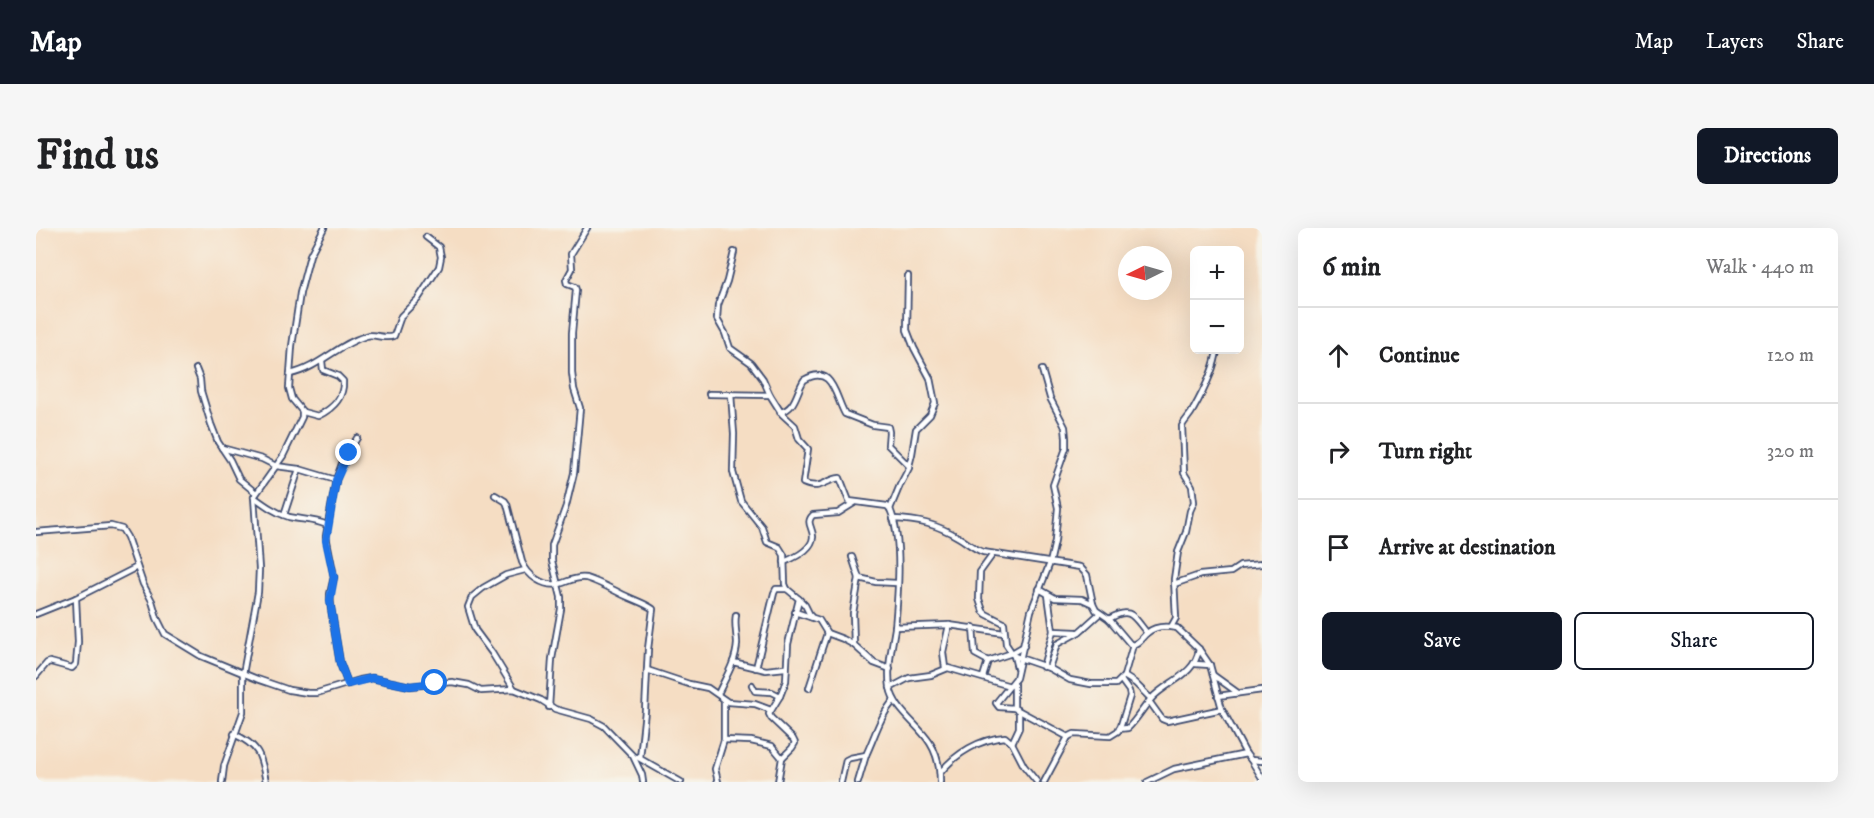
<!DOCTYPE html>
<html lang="en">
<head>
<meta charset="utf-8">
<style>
	body { margin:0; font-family:"IM FELL DW Pica",serif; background:#f6f6f6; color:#202124 }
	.controls { position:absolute; right:18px; top:18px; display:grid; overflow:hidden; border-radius:9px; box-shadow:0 6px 24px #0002 }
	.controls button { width:54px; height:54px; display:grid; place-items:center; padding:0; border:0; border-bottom:2px solid #e0e0e0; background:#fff; color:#202124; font:30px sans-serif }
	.compass { position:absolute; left:1082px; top:18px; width:54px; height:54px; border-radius:50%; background:#fff; box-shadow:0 6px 24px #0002; rotate:265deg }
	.stop { position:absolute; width:18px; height:18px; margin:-14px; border:4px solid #1a73e8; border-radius:50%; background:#fff }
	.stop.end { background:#1a73e8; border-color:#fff; box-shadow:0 2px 6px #0008 }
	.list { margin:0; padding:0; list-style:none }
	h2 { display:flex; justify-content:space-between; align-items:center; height:78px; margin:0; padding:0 24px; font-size:26px }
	h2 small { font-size:20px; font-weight:400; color:#757577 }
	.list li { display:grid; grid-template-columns:39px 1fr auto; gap:18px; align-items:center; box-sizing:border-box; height:96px; padding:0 24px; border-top:2px solid #e0e0e0 }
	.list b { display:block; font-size:22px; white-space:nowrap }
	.list em { font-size:20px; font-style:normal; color:#757577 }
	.actions { display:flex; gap:12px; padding:18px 24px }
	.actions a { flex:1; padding:14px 0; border:2px solid #111827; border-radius:9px; text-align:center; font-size:21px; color:#111827 }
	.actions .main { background:#111827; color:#fff }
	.icon { flex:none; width:33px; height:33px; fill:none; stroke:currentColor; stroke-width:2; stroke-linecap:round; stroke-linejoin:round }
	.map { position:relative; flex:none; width:1226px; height:554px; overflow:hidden; border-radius:9px }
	header { display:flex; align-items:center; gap:36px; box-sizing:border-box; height:84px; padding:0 30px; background:#111827; color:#fff }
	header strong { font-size:28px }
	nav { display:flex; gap:33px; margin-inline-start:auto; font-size:21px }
	.intro { display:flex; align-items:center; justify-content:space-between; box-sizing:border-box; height:144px; padding:0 36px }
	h1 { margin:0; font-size:42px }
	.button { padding:15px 27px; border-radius:9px; background:#111827; color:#fff; font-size:21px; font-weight:700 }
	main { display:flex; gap:36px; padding:0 36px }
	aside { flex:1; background:#fff; border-radius:9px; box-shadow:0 6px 24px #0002 }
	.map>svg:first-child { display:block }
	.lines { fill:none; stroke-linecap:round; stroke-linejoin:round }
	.street-casing { stroke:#3c496d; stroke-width:8 }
	.street { stroke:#fff; stroke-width:4.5 }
	.route { stroke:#1a73e8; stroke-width:8 }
</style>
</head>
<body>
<header>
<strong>Map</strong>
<nav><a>Map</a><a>Layers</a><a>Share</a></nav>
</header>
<div class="intro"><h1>Find us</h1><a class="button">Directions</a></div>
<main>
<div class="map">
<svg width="1226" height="554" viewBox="0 0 1226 554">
	<rect width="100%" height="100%" fill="#f7f3e8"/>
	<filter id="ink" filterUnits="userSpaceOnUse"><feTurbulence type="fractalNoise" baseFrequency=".0167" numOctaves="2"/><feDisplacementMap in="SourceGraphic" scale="12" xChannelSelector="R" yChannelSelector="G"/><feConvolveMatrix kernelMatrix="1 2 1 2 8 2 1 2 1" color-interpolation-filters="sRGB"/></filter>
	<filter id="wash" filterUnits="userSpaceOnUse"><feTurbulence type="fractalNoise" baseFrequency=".008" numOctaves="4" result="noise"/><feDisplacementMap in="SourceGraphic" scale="24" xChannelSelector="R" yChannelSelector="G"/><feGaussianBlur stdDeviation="1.35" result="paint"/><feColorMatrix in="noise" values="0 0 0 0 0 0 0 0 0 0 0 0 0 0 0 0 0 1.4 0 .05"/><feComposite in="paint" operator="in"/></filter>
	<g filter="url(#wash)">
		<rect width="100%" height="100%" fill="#f5ddc3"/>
	</g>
	<g filter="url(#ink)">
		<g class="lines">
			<defs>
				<g id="street">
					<path d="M 698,24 L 691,53 L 682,77 L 681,91 L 689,105 L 694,120 L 715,135 L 727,151 L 734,167"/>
					<path d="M 872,48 L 871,102 L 878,120 L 894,150 L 899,175 L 894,187 L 880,201 L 876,226 L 873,238"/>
					<path d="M 160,141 L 164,151 L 165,163 L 175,196 L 182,214 L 194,232 L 203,251 L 220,265"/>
					<path d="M 1006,142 L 1014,170 L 1029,199 L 1030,210 L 1030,220 L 1017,257 L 1022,280 L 1019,313 L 1014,335 L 995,383 L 980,450 L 960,475 L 963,479 L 978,480 L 1032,509"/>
					<path d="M 254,146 C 283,140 302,116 330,108 C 339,105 348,112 358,108 L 365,88 L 382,71 L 403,39 L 405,29 L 403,19 L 390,9"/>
					<path d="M 673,166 L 734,167 L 746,186 L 759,198 L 763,211 L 772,221 L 767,255 C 785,263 788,252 804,250 L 813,273 L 851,278 L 854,281 C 867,311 862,367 859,400 C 856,419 851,439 854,459 C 858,482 882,496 894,515 C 901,526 904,541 904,554"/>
					<path d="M 695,166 L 698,206 L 697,244 L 705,273 L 726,299 L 731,314 L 743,319 L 748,327 L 749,356 L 751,361 L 763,371 L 752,416 L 750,453 L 744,468 L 733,486 L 735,490 L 757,511 L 759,515 L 756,520 L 746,530 L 742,554"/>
					<path d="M 267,184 L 282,188 C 296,181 308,171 307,153 L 302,148 L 287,142 L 286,133"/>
					<path d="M 744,184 C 760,181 760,164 768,152 C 797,135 799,169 809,186 L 837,197 L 852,199 L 853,204 L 852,217 L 873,238 L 873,240 L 864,257 L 854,281"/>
					<path d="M 186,220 L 226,231 L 240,238 L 263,241 L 300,252"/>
					<path d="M 459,267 L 469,273 L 471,276 L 486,334 C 492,348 507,359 523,356 C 532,354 540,348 550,350 C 564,354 579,363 592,369 C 601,373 610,376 617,381 L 612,421 L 609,483 L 604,530"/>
					<path d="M 218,269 C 229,277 240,285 253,289 C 266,292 278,291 291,297"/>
					<path d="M 248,287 L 263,241"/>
					<path d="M 857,291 C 883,292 900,296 922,309 C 931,314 936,320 947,324 L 1044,339 L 1051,347 L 1057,376 L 1060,382 L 1073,391 L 1095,417 C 1103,416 1105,410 1111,405 C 1119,398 1131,398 1141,400 L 1163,421 L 1174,437 L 1186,481 L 1210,526 L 1215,532 L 1226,533"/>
					<path d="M 0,304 L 75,298 L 86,301 L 91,309 L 107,356 L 116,373 L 121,390 L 129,406 L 165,428 L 221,451 L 253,462 L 272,465 L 281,465 L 324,452 L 336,450 L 374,458 L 416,454 L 433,457 L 445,463 L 478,461 L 505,472 L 519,481 L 555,491 L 568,498 L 597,528 L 606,547 L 607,554"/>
					<path d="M 957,326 L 944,344 L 943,371 L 947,383 L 950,386 L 968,395 L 970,416 L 978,428 L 981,440"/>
					<path d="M 816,329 L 823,350 L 840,354 L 861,355"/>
					<path d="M 748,334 C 758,330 776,322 777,309 C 777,299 769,295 777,287 L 802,285 L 818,275"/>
					<path d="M 1138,356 L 1164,347 L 1195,344 L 1204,338 L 1226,336"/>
					<path d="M 1003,361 L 1019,370 L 1046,371 L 1057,376"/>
					<path d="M 763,371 L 769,377 L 775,389"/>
					<path d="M 759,384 L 783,392 L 791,405 L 807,411 L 818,417 L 838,435 L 854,441"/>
					<path d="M 0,386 L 40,370 L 101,339"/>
					<path d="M 1073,391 C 1095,378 1097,388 1111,405"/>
					<path d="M 859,399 L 913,397 L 968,405"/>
					<path d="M 937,399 L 939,426 L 952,433"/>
					<path d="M 1135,399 L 1140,390 L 1138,351 L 1142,324 L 1150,304 L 1154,283 L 1158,274 L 1156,258 L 1148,245 L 1146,198 C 1149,192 1154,188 1157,182 C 1166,166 1179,140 1181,122"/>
					<path d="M 1017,403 L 1041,404"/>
					<path d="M 818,417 L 817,385 L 823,350"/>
					<path d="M 978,428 L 1013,440 L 1034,452 L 1055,456 L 1080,456 L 1088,448 L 1097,417"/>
					<path d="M 697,434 L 730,442 L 749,440"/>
					<path d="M 1159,436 L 1174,437"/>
					<path d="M 1007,439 L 1017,403 L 1012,367"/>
					<path d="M 720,440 L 738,365 L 740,361 L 751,361"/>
					<path d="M 909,440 L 907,424 L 913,397"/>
					<path d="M 1013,440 L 1021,416 L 1043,404 L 1063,386"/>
					<path d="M 611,442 L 653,456 L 672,460 L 692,474 L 719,476 L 735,482"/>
					<path d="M 1177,447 L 1202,465"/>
					<path d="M 0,448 L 11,435 L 14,434 L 36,440 L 40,436 L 42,414 L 40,370"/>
					<path d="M 1088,448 L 1099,455 L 1115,471"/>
					<path d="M 947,449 L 952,433 L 976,425 L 988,418"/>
					<path d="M 978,455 L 978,480"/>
					<path d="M 312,456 L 304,435 L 295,380 L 294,366 L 298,349 L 290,308 L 300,252 L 307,233 L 321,210"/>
					<path d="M 716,457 L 719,463 L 736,464 L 744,468"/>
					<path d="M 773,460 L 791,405"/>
					<path d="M 854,460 L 873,450 L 895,447 L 912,440 L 974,458"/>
					<path d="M 478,461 L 456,425 L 439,402 L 432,379 L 436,369 L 447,360 L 470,347 L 489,342"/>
					<path d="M 682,466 C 689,450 700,434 701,416 C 701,406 698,397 700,387"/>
					<path d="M 1182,468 L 1226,462"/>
					<path d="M 1113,473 L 1126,491 L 1131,493 L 1186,481"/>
					<path d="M 513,479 L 516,431 L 525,381 L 525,369 L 516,333 L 516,317 L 530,278 L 538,245 L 544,180 L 538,161 L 536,145 L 536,105 L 540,62 L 539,59 L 531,56 L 530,52 L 536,41 L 535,26 L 551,0"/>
					<path d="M 1083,501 L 1092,500 C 1101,491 1107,480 1115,471 C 1131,453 1159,448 1163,421"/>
					<path d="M 198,506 C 224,518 225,528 230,554"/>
					<path d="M 688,512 L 715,513 L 736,518 L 746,530"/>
					<path d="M 976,515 L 983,500 L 983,483"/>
					<path d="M 601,529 L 645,554"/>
					<path d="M 1215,532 L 1226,550"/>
					<path d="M 904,545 C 920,525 944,511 969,509 L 976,515 L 988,538 L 1001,554"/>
					<path d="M 186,554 L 188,538 L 207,484 L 207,446 L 222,364 L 223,341 L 218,269 L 247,228 L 266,189 L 266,183 L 256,171 L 253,160 L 256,118 L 264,65 L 274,27 L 288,0"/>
					<path d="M 682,554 L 679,541 L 688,512 L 688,472"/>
					<path d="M 805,554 L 810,532 L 814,530 L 830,527 C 839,508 844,488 858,472"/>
					<path d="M 822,554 L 830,527"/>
					<path d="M 1008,554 L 1032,509 L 1038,506 L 1074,508 L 1082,503 L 1085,497 L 1094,468 L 1093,463 L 1085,452"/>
					<path d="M 1111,554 L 1138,541 L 1210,526"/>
				</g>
			</defs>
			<use href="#street" class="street-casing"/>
			<use href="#street" class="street"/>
		</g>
	</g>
	<g class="lines" filter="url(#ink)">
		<path class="route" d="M 313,225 L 300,252 L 290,313 L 298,349 L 294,373 L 299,405 L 304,435 L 312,456 L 336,450 L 374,458 L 399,455"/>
	</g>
</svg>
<div class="controls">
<button>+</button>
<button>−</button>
</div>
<svg class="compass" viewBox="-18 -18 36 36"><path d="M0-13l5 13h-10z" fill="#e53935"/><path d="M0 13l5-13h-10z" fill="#757577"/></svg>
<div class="stop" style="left:399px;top:455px"></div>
<div class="stop end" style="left:313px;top:225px"></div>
</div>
<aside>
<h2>6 min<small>Walk · 440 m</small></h2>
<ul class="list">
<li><svg class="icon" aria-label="ahead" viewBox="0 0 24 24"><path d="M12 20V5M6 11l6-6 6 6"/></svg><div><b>Continue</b></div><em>120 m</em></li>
<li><svg class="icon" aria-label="right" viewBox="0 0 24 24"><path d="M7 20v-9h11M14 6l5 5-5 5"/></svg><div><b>Turn right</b></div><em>320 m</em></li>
<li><svg class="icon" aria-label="arrive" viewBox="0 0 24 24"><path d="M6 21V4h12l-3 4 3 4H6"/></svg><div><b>Arrive at destination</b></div></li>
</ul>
<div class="actions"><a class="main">Save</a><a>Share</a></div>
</aside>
</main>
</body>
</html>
